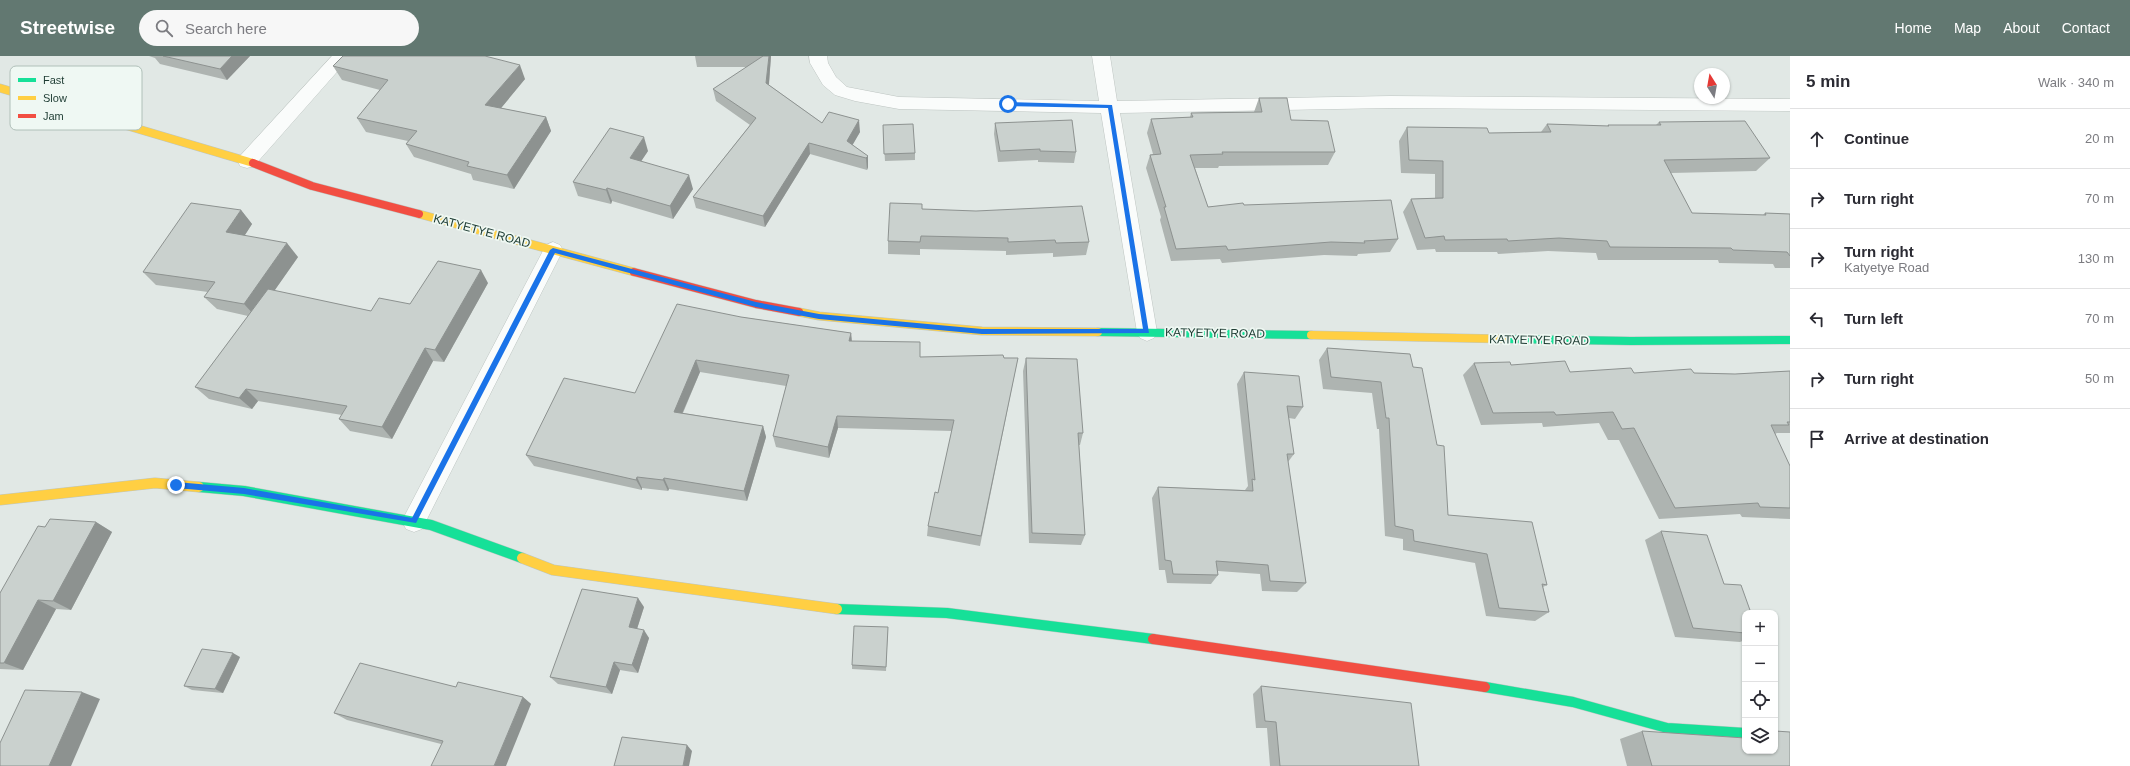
<!DOCTYPE html>
<html lang="en">
<head>
<meta charset="utf-8">
<style>
	body { margin:0; font-family:Helvetica,sans-serif; background:#f7f7f7; color:#2b2b33 }
	.controls { position:absolute; right:12px; bottom:12px; display:grid; overflow:hidden; border-radius:8px; box-shadow:0 1px 3px #0004 }
	.controls button { width:36px; height:36px; display:grid; place-items:center; padding:0; border:0; border-bottom:1px solid #e1e1e2; background:#fff; color:#2b2b33; font:20px sans-serif }
	.compass { position:absolute; left:1694px; top:12px; width:36px; height:36px; border-radius:50%; background:#fff; box-shadow:0 1px 3px #0004; rotate:349deg }
	.stop { position:absolute; width:12px; height:12px; margin:-9px; border:3px solid #1a73e8; border-radius:50%; background:#fff }
	.stop.end { background:#1a73e8; border-color:#fff; box-shadow:0 1px 4px #0008 }
	.list { margin:0; padding:0; list-style:none }
	h2 { display:flex; justify-content:space-between; align-items:center; height:52px; margin:0; padding:0 16px; font-size:17px }
	h2 small { font-size:13px; font-weight:400; color:#7c7c81 }
	.list li { display:grid; grid-template-columns:26px 1fr auto; gap:12px; align-items:center; box-sizing:border-box; height:60px; padding:0 16px; border-top:1px solid #e1e1e2 }
	.list b { display:block; font-size:15px; white-space:nowrap }
	.list p { margin:0; font-size:13px; white-space:nowrap; color:#7c7c81 }
	.list em { font-size:13px; font-style:normal; color:#7c7c81 }
	.icon { flex:none; width:22px; height:22px; fill:none; stroke:currentColor; stroke-width:2; stroke-linecap:round; stroke-linejoin:round }
	.map { position:relative; flex:none; width:1790px; height:710px; overflow:hidden }
	header { display:flex; align-items:center; gap:24px; box-sizing:border-box; height:56px; padding:0 20px; background:#627871; color:#fff }
	header strong { font-size:19px }
	nav { display:flex; gap:22px; margin-inline-start:auto; font-size:14px }
	.search { width:280px; height:36px; background:#f7f7f7; display:flex; align-items:center; gap:10px; box-sizing:border-box; padding:0 14px; border-radius:22px; color:#7c7c81; font-size:15px }
	main { display:flex }
	aside { flex:1; background:#fff }
	.map>svg:first-child { display:block }
	.lines { fill:none; stroke-linecap:round; stroke-linejoin:round }
	.street-casing { stroke:#bec5c2; stroke-width:1 }
	.fast-far1-casing { stroke:#bdc6c2; stroke-width:9 }
	.fast-casing { stroke:#bdc6c2; stroke-width:11 }
	.slow-far1-casing { stroke:#bdc6c2; stroke-width:9 }
	.slow-casing { stroke:#bdc6c2; stroke-width:11 }
	.jam-far1-casing { stroke:#bdc6c2; stroke-width:9 }
	.jam-casing { stroke:#bdc6c2; stroke-width:11 }
	.street { fill:#fafcfb; fill-rule:evenodd }
	.fast-far1 { stroke:#16e098; stroke-width:8 }
	.fast { stroke:#16e098; stroke-width:10 }
	.slow-far1 { stroke:#ffcf43; stroke-width:8 }
	.slow { stroke:#ffcf43; stroke-width:10 }
	.jam-far1 { stroke:#f24e42; stroke-width:8 }
	.jam { stroke:#f24e42; stroke-width:10 }
	.wall { fill:#aeb4b1 }
	.shaded-wall { fill:#8d9290 }
	.building { fill:#cad1ce; stroke:#8d9290 }
	.route { fill:#1a73e8 }
	.labels { text-anchor:middle; stroke-width:3.5; stroke-linejoin:round; paint-order:stroke }
	.street-label { font-size:12px; fill:#1e3c33; stroke:#eff8f3 }
	.key { fill:#eff8f3; stroke:#b0c0b9; stroke-width:1 }
	.key-label { font-size:11px; fill:#1e3c33 }
</style>
</head>
<body>
<header>
<strong>Streetwise</strong>
<div class="search"><svg class="icon" aria-label="search" viewBox="0 0 24 24"><circle cx="10" cy="10" r="6"/><path d="M15 15l6 6"/></svg>Search here</div>
<nav><a>Home</a><a>Map</a><a>About</a><a>Contact</a></nav>
</header>
<main>
<div class="map">
<svg width="1790" height="710" viewBox="0 0 1790 710">
	<rect width="100%" height="100%" fill="#e1e8e5"/>
	<g class="lines">
		<defs>
			<g id="street">
				<path d="M 332,0 L 351,0 L 254,110 L 247,112 L 240,110 L 238,105 L 240,100 Z"/>
				<path d="M 809,0 L 827,0 L 828,7 L 836,21 L 847,31 L 899,41 L 1099,45 L 1092,0 L 1110,0 L 1117,45 L 1390,40 L 1790,43 L 1790,55 L 1390,52 L 1120,57 L 1157,276 L 1154,282 L 1147,285 L 1140,282 L 1137,276 L 1101,57 L 899,53 L 855,45 L 835,39 L 823,29 L 810,7 Z"/>
				<path d="M 553,186 L 560,189 L 563,194 L 422,473 L 414,476 L 406,473 L 402,465 L 406,457 L 546,189 Z"/>
			</g>
			<g id="fast-far1">
				<path d="M 1098,276 L 1311,279"/>
				<path d="M 1506,283 L 1631,285 L 1790,284"/>
			</g>
			<g id="fast">
				<path d="M 199,431 L 244,435 L 431,469 L 522,502"/>
				<path d="M 837,553 L 947,557 L 1153,583"/>
				<path d="M 1485,631 L 1573,646 L 1667,672 L 1745,677"/>
			</g>
			<g id="slow-far1">
				<path d="M 0,32 L 253,107"/>
				<path d="M 419,158 L 634,216"/>
				<path d="M 799,256 L 819,260 L 982,275 L 1098,276"/>
				<path d="M 1311,279 L 1506,283"/>
			</g>
			<g id="slow">
				<path d="M 0,444 L 155,427 L 199,431"/>
				<path d="M 522,502 L 553,514 L 837,553"/>
			</g>
			<g id="jam-far1">
				<path d="M 253,107 L 312,130 L 419,158"/>
				<path d="M 634,216 L 756,248 L 799,256"/>
			</g>
			<path id="jam" d="M 1153,583 L 1485,631"/>
		</defs>
		<use href="#street" class="street-casing"/>
		<use href="#fast-far1" class="fast-far1-casing"/>
		<use href="#fast" class="fast-casing"/>
		<use href="#slow-far1" class="slow-far1-casing"/>
		<use href="#slow" class="slow-casing"/>
		<use href="#jam-far1" class="jam-far1-casing"/>
		<use href="#jam" class="jam-casing"/>
		<use href="#street" class="street"/>
		<use href="#fast-far1" class="fast-far1"/>
		<use href="#fast" class="fast"/>
		<use href="#slow-far1" class="slow-far1"/>
		<use href="#slow" class="slow"/>
		<use href="#jam-far1" class="jam-far1"/>
		<use href="#jam" class="jam"/>
	</g>
	<g class="wall">
		<path d="M 149,0 L 250,0 L 227,24 L 160,8 L 155,2 Z"/>
		<path d="M 695,0 L 771,0 L 769,29 L 822,67 L 860,76 L 852,89 L 868,100 L 868,111 L 867,114 L 810,98 L 765,171 L 696,152 L 693,141 L 750,69 L 716,45 L 713,33 L 747,11 L 697,11 Z"/>
		<path d="M 333,10 L 525,23 L 501,52 L 546,61 L 551,75 L 514,133 L 473,124 L 471,118 L 414,101 L 406,88 L 408,85 L 366,76 L 357,62 L 380,34 L 342,24 Z"/>
		<path d="M 1259,42 L 1291,64 L 1335,96 L 1328,109 L 1219,110 L 1218,112 L 1195,112 L 1208,151 L 1244,149 L 1398,183 L 1390,196 L 1358,198 L 1357,200 L 1324,199 L 1222,207 L 1220,203 L 1171,205 L 1160,164 L 1161,161 L 1146,112 L 1150,99 L 1153,98 L 1147,77 L 1151,63 L 1190,61 L 1191,57 L 1254,56 Z"/>
		<path d="M 1659,66 L 1770,102 L 1756,115 L 1671,117 L 1692,157 L 1763,159 L 1765,157 L 1790,158 L 1790,212 L 1775,212 L 1773,208 L 1719,207 L 1718,204 L 1598,204 L 1596,197 L 1548,195 L 1498,198 L 1497,196 L 1436,196 L 1435,193 L 1417,194 L 1403,156 L 1411,143 L 1435,142 L 1435,118 L 1401,117 L 1399,85 L 1407,71 L 1489,77 L 1541,76 L 1547,68 L 1607,70 L 1608,69 L 1656,69 Z"/>
		<path d="M 995,67 L 1076,96 L 1074,107 L 1038,106 L 1038,104 L 998,106 L 994,78 Z"/>
		<path d="M 883,69 L 915,97 L 915,104 L 885,105 Z"/>
		<path d="M 648,95 L 641,105 L 693,133 L 673,163 L 612,145 L 611,148 L 578,140 L 573,126 Z"/>
		<path d="M 922,153 L 1089,186 L 1086,199 L 1053,201 L 1053,197 L 1006,199 L 1006,195 L 920,193 L 920,199 L 888,198 L 888,185 Z"/>
		<path d="M 241,154 L 252,168 L 244,180 L 298,201 L 274,235 L 371,255 L 410,248 L 488,227 L 444,306 L 433,305 L 392,383 L 350,375 L 339,363 L 342,359 L 258,345 L 252,353 L 209,343 L 195,331 L 248,260 L 217,253 L 204,241 L 208,236 L 156,229 L 143,216 Z"/>
		<path d="M 741,261 L 851,277 L 852,285 L 920,301 L 1018,302 L 980,490 L 927,480 L 928,470 L 938,437 L 952,375 L 838,372 L 829,402 L 776,391 L 773,380 L 786,330 L 700,316 L 683,357 L 763,370 L 766,381 L 747,445 L 669,433 L 668,435 L 642,432 L 642,434 L 534,410 L 526,399 L 635,337 Z"/>
		<path d="M 1327,292 L 1410,298 L 1448,459 L 1547,529 L 1543,531 L 1549,556 L 1535,565 L 1486,560 L 1475,507 L 1403,494 L 1403,483 L 1385,480 L 1379,373 L 1377,373 L 1372,337 L 1323,333 L 1319,304 Z"/>
		<path d="M 1026,302 L 1083,377 L 1080,389 L 1079,389 L 1085,479 L 1081,489 L 1029,487 L 1023,315 Z"/>
		<path d="M 1474,307 L 1511,309 L 1570,316 L 1634,317 L 1694,317 L 1735,318 L 1790,315 L 1790,377 L 1777,377 L 1775,378 L 1790,410 L 1790,463 L 1742,461 L 1740,458 L 1659,463 L 1619,384 L 1608,384 L 1599,367 L 1543,371 L 1542,367 L 1481,369 L 1463,319 Z"/>
		<path d="M 1244,316 L 1303,351 L 1295,363 L 1289,362 L 1294,398 L 1288,406 L 1306,527 L 1297,536 L 1262,535 L 1260,518 L 1218,515 L 1218,519 L 1211,528 L 1167,527 L 1165,514 L 1159,514 L 1152,442 L 1158,431 L 1245,434 L 1248,430 L 1237,328 Z"/>
		<path d="M 96,466 L 112,476 L 71,554 L 56,553 L 23,614 L 0,613 L 0,537 L 45,471 Z"/>
		<path d="M 1661,475 L 1745,557 L 1745,584 L 1740,586 L 1675,581 L 1645,484 Z"/>
		<path d="M 644,551 L 637,573 L 649,582 L 638,617 L 620,614 L 612,638 L 558,628 L 550,621 Z"/>
		<path d="M 888,571 L 886,615 L 852,613 L 852,609 Z"/>
		<path d="M 240,601 L 223,637 L 192,634 L 184,630 Z"/>
		<path d="M 1261,630 L 1419,710 L 1270,710 L 1267,672 L 1256,672 L 1253,638 Z"/>
		<path d="M 456,631 L 523,641 L 531,648 L 441,688 L 347,664 L 334,657 Z"/>
		<path d="M 1642,675 L 1745,695 L 1790,710 L 1627,710 L 1620,683 Z"/>
	</g>
	<g class="shaded-wall">
		<path d="M 232,0 L 250,0 L 227,24 L 220,13 Z"/>
		<path d="M 769,0 L 771,0 L 768,39 L 766,27 Z"/>
		<path d="M 520,9 L 525,23 L 492,63 L 485,49 Z"/>
		<path d="M 546,61 L 551,75 L 514,133 L 507,119 Z"/>
		<path d="M 859,64 L 860,76 L 848,97 L 847,85 Z"/>
		<path d="M 644,81 L 648,95 L 634,116 L 630,102 Z"/>
		<path d="M 809,87 L 810,98 L 765,171 L 763,160 Z"/>
		<path d="M 868,100 L 868,111 L 867,114 L 866,102 Z"/>
		<path d="M 689,119 L 693,133 L 673,163 L 670,150 Z"/>
		<path d="M 607,132 L 612,145 L 611,148 L 606,134 Z"/>
		<path d="M 241,154 L 252,168 L 238,190 L 226,176 Z"/>
		<path d="M 287,187 L 298,201 L 256,261 L 244,248 Z"/>
		<path d="M 481,214 L 488,227 L 444,306 L 435,294 Z"/>
		<path d="M 851,277 L 852,289 L 849,285 Z"/>
		<path d="M 425,292 L 433,305 L 392,383 L 382,371 Z"/>
		<path d="M 696,304 L 700,316 L 678,367 L 674,356 Z"/>
		<path d="M 246,333 L 258,345 L 252,353 L 239,342 Z"/>
		<path d="M 837,360 L 838,372 L 829,402 L 828,391 Z"/>
		<path d="M 763,370 L 766,381 L 747,445 L 744,435 Z"/>
		<path d="M 637,421 L 642,432 L 642,434 L 636,424 Z"/>
		<path d="M 664,422 L 669,433 L 668,435 L 663,424 Z"/>
		<path d="M 96,466 L 112,476 L 71,554 L 53,545 Z"/>
		<path d="M 638,542 L 644,551 L 635,579 L 629,571 Z"/>
		<path d="M 38,544 L 56,553 L 23,614 L 4,607 Z"/>
		<path d="M 644,574 L 649,582 L 638,617 L 632,609 Z"/>
		<path d="M 233,597 L 240,601 L 223,637 L 215,633 Z"/>
		<path d="M 614,606 L 620,614 L 612,638 L 606,631 Z"/>
		<path d="M 82,636 L 100,643 L 71,710 L 49,710 Z"/>
		<path d="M 523,641 L 531,648 L 506,710 L 494,710 Z"/>
		<path d="M 687,689 L 692,695 L 689,710 L 683,710 Z"/>
	</g>
	<g class="building">
		<path d="M 163,0 L 232,0 L 220,13 Z"/>
		<path d="M 343,0 L 485,0 L 520,9 L 485,49 L 546,61 L 507,119 L 467,110 L 469,106 L 406,88 L 417,75 L 357,62 L 388,24 L 333,10 Z"/>
		<path d="M 763,0 L 769,0 L 766,27 L 822,67 L 829,56 L 859,64 L 847,85 L 868,100 L 866,102 L 809,87 L 763,160 L 693,141 L 756,62 L 713,33 Z"/>
		<path d="M 1259,42 L 1287,42 L 1291,64 L 1328,65 L 1335,96 L 1222,96 L 1223,98 L 1190,99 L 1208,151 L 1243,147 L 1244,149 L 1391,144 L 1398,183 L 1364,185 L 1365,187 L 1331,186 L 1228,194 L 1226,190 L 1176,193 L 1164,151 L 1166,151 L 1150,99 L 1161,98 L 1151,63 L 1193,61 L 1191,57 L 1262,56 Z"/>
		<path d="M 1072,64 L 1076,96 L 1040,95 L 1040,93 L 1000,95 L 995,67 Z"/>
		<path d="M 1745,65 L 1770,102 L 1664,104 L 1692,157 L 1766,159 L 1765,157 L 1790,158 L 1790,200 L 1787,196 L 1733,194 L 1731,192 L 1610,191 L 1607,185 L 1559,182 L 1508,185 L 1507,183 L 1445,184 L 1444,180 L 1425,182 L 1411,143 L 1443,142 L 1443,105 L 1409,104 L 1407,71 L 1487,72 L 1489,77 L 1551,76 L 1547,68 L 1609,70 L 1608,69 L 1661,69 L 1659,66 Z"/>
		<path d="M 913,68 L 915,97 L 884,98 L 883,69 Z"/>
		<path d="M 610,72 L 644,81 L 630,102 L 689,119 L 670,150 L 607,132 L 606,134 L 573,126 Z"/>
		<path d="M 191,147 L 241,154 L 226,176 L 287,187 L 244,248 L 204,241 L 215,226 L 143,216 Z"/>
		<path d="M 890,147 L 922,148 L 922,153 L 976,155 L 1082,150 L 1089,186 L 1056,187 L 1055,184 L 1008,186 L 1008,182 L 921,180 L 920,186 L 888,185 Z"/>
		<path d="M 438,205 L 481,214 L 435,294 L 425,292 L 382,371 L 339,363 L 347,350 L 246,333 L 239,342 L 195,331 L 268,233 L 371,255 L 379,242 L 410,248 Z"/>
		<path d="M 677,248 L 741,261 L 851,277 L 849,285 L 920,286 L 920,301 L 1003,299 L 1004,302 L 1018,302 L 981,480 L 928,470 L 935,436 L 938,437 L 954,364 L 837,360 L 828,391 L 773,380 L 789,319 L 696,304 L 674,356 L 763,370 L 744,435 L 664,422 L 663,424 L 637,421 L 636,424 L 526,399 L 564,322 L 635,337 Z"/>
		<path d="M 1327,292 L 1410,298 L 1413,311 L 1422,312 L 1437,389 L 1444,390 L 1448,459 L 1532,466 L 1547,529 L 1542,528 L 1549,556 L 1499,552 L 1487,498 L 1414,485 L 1413,474 L 1395,470 L 1389,362 L 1386,362 L 1381,326 L 1331,321 Z"/>
		<path d="M 1026,302 L 1077,303 L 1083,377 L 1078,377 L 1085,479 L 1032,477 Z"/>
		<path d="M 1565,305 L 1570,316 L 1631,312 L 1634,317 L 1691,313 L 1694,317 L 1735,318 L 1790,315 L 1790,366 L 1787,366 L 1789,369 L 1771,369 L 1790,410 L 1790,452 L 1760,451 L 1758,447 L 1675,452 L 1634,372 L 1622,373 L 1613,356 L 1556,359 L 1554,356 L 1493,357 L 1474,307 L 1510,306 L 1511,309 Z"/>
		<path d="M 1244,316 L 1299,320 L 1303,351 L 1287,350 L 1294,398 L 1287,398 L 1306,527 L 1270,525 L 1268,509 L 1216,505 L 1218,519 L 1173,518 L 1171,505 L 1165,504 L 1158,431 L 1253,435 L 1252,423 L 1255,424 Z"/>
		<path d="M 50,463 L 96,466 L 53,545 L 38,544 L 4,607 L 0,607 L 0,537 L 38,470 L 45,471 Z"/>
		<path d="M 1661,475 L 1707,479 L 1724,528 L 1741,529 L 1751,557 L 1745,557 L 1745,577 L 1693,572 Z"/>
		<path d="M 582,533 L 638,542 L 629,571 L 644,574 L 632,609 L 614,606 L 606,631 L 550,621 Z"/>
		<path d="M 854,570 L 888,571 L 886,611 L 852,609 Z"/>
		<path d="M 202,593 L 233,597 L 215,633 L 184,630 Z"/>
		<path d="M 360,607 L 456,631 L 458,626 L 523,641 L 494,710 L 431,710 L 443,685 L 334,657 Z"/>
		<path d="M 1261,630 L 1411,647 L 1419,710 L 1280,710 L 1276,666 L 1265,665 Z"/>
		<path d="M 25,634 L 82,636 L 49,710 L 0,710 L 0,687 Z"/>
		<path d="M 1642,675 L 1745,682 L 1745,695 L 1775,695 L 1775,675 L 1790,676 L 1790,710 L 1652,710 Z"/>
		<path d="M 622,681 L 687,689 L 683,710 L 614,710 Z"/>
	</g>
	<path class="route" d="M 1008,46 L 1112,49 L 1149,277 L 982,278 L 819,263 L 756,251 L 555,197 L 416,467 L 244,438 L 176,432 L 173,429 L 176,426 L 244,432 L 412,462 L 550,194 L 553,192 L 756,246 L 819,258 L 982,273 L 1143,273 L 1108,52 L 1008,50 L 1006,48 Z"/>
	<g class="labels">
		<g class="street-label">
			<text transform="translate(482 175) rotate(15)" y="4">KATYETYE ROAD</text>
			<text transform="translate(1215 277) rotate(1)" y="4">KATYETYE ROAD</text>
			<text transform="translate(1539 284) rotate(1)" y="4">KATYETYE ROAD</text>
		</g>
	</g>
	<rect x="10" y="10" width="132" height="64" rx="6" class="key"/>
	<rect x="18" y="22" width="18" height="4" fill="#16e098"/>
	<rect x="18" y="40" width="18" height="4" fill="#ffcf43"/>
	<rect x="18" y="58" width="18" height="4" fill="#f24e42"/>
	<g class="key-label">
		<text x="43" y="28">Fast</text>
		<text x="43" y="46">Slow</text>
		<text x="43" y="64">Jam</text>
	</g>
</svg>
<div class="controls">
<button>+</button>
<button>−</button>
<button><svg class="icon" aria-label="locate" viewBox="0 0 24 24"><circle cx="12" cy="12" r="6"/><path d="M12 2v4M12 18v4M2 12h4M18 12h4"/></svg></button>
<button><svg class="icon" aria-label="layers" viewBox="0 0 24 24"><path d="M12 4l9 5-9 5-9-5zM3 14l9 5 9-5"/></svg></button>
</div>
<svg class="compass" viewBox="-18 -18 36 36"><path d="M0-13l5 13h-10z" fill="#e53935"/><path d="M0 13l5-13h-10z" fill="#7c7c81"/></svg>
<div class="stop" style="left:1008px;top:48px"></div>
<div class="stop end" style="left:176px;top:429px"></div>
</div>
<aside>
<h2>5 min<small>Walk · 340 m</small></h2>
<ul class="list">
<li><svg class="icon" aria-label="ahead" viewBox="0 0 24 24"><path d="M12 20V5M6 11l6-6 6 6"/></svg><div><b>Continue</b></div><em>20 m</em></li>
<li><svg class="icon" aria-label="right" viewBox="0 0 24 24"><path d="M7 20v-9h11M14 6l5 5-5 5"/></svg><div><b>Turn right</b></div><em>70 m</em></li>
<li><svg class="icon" aria-label="right" viewBox="0 0 24 24"><path d="M7 20v-9h11M14 6l5 5-5 5"/></svg><div><b>Turn right</b><p>Katyetye Road</p></div><em>130 m</em></li>
<li><svg class="icon" aria-label="left" viewBox="0 0 24 24"><path d="M17 20v-9H6M10 6l-5 5 5 5"/></svg><div><b>Turn left</b></div><em>70 m</em></li>
<li><svg class="icon" aria-label="right" viewBox="0 0 24 24"><path d="M7 20v-9h11M14 6l5 5-5 5"/></svg><div><b>Turn right</b></div><em>50 m</em></li>
<li><svg class="icon" aria-label="arrive" viewBox="0 0 24 24"><path d="M6 21V4h12l-3 4 3 4H6"/></svg><div><b>Arrive at destination</b></div></li>
</ul>
</aside>
</main>
</body>
</html>
